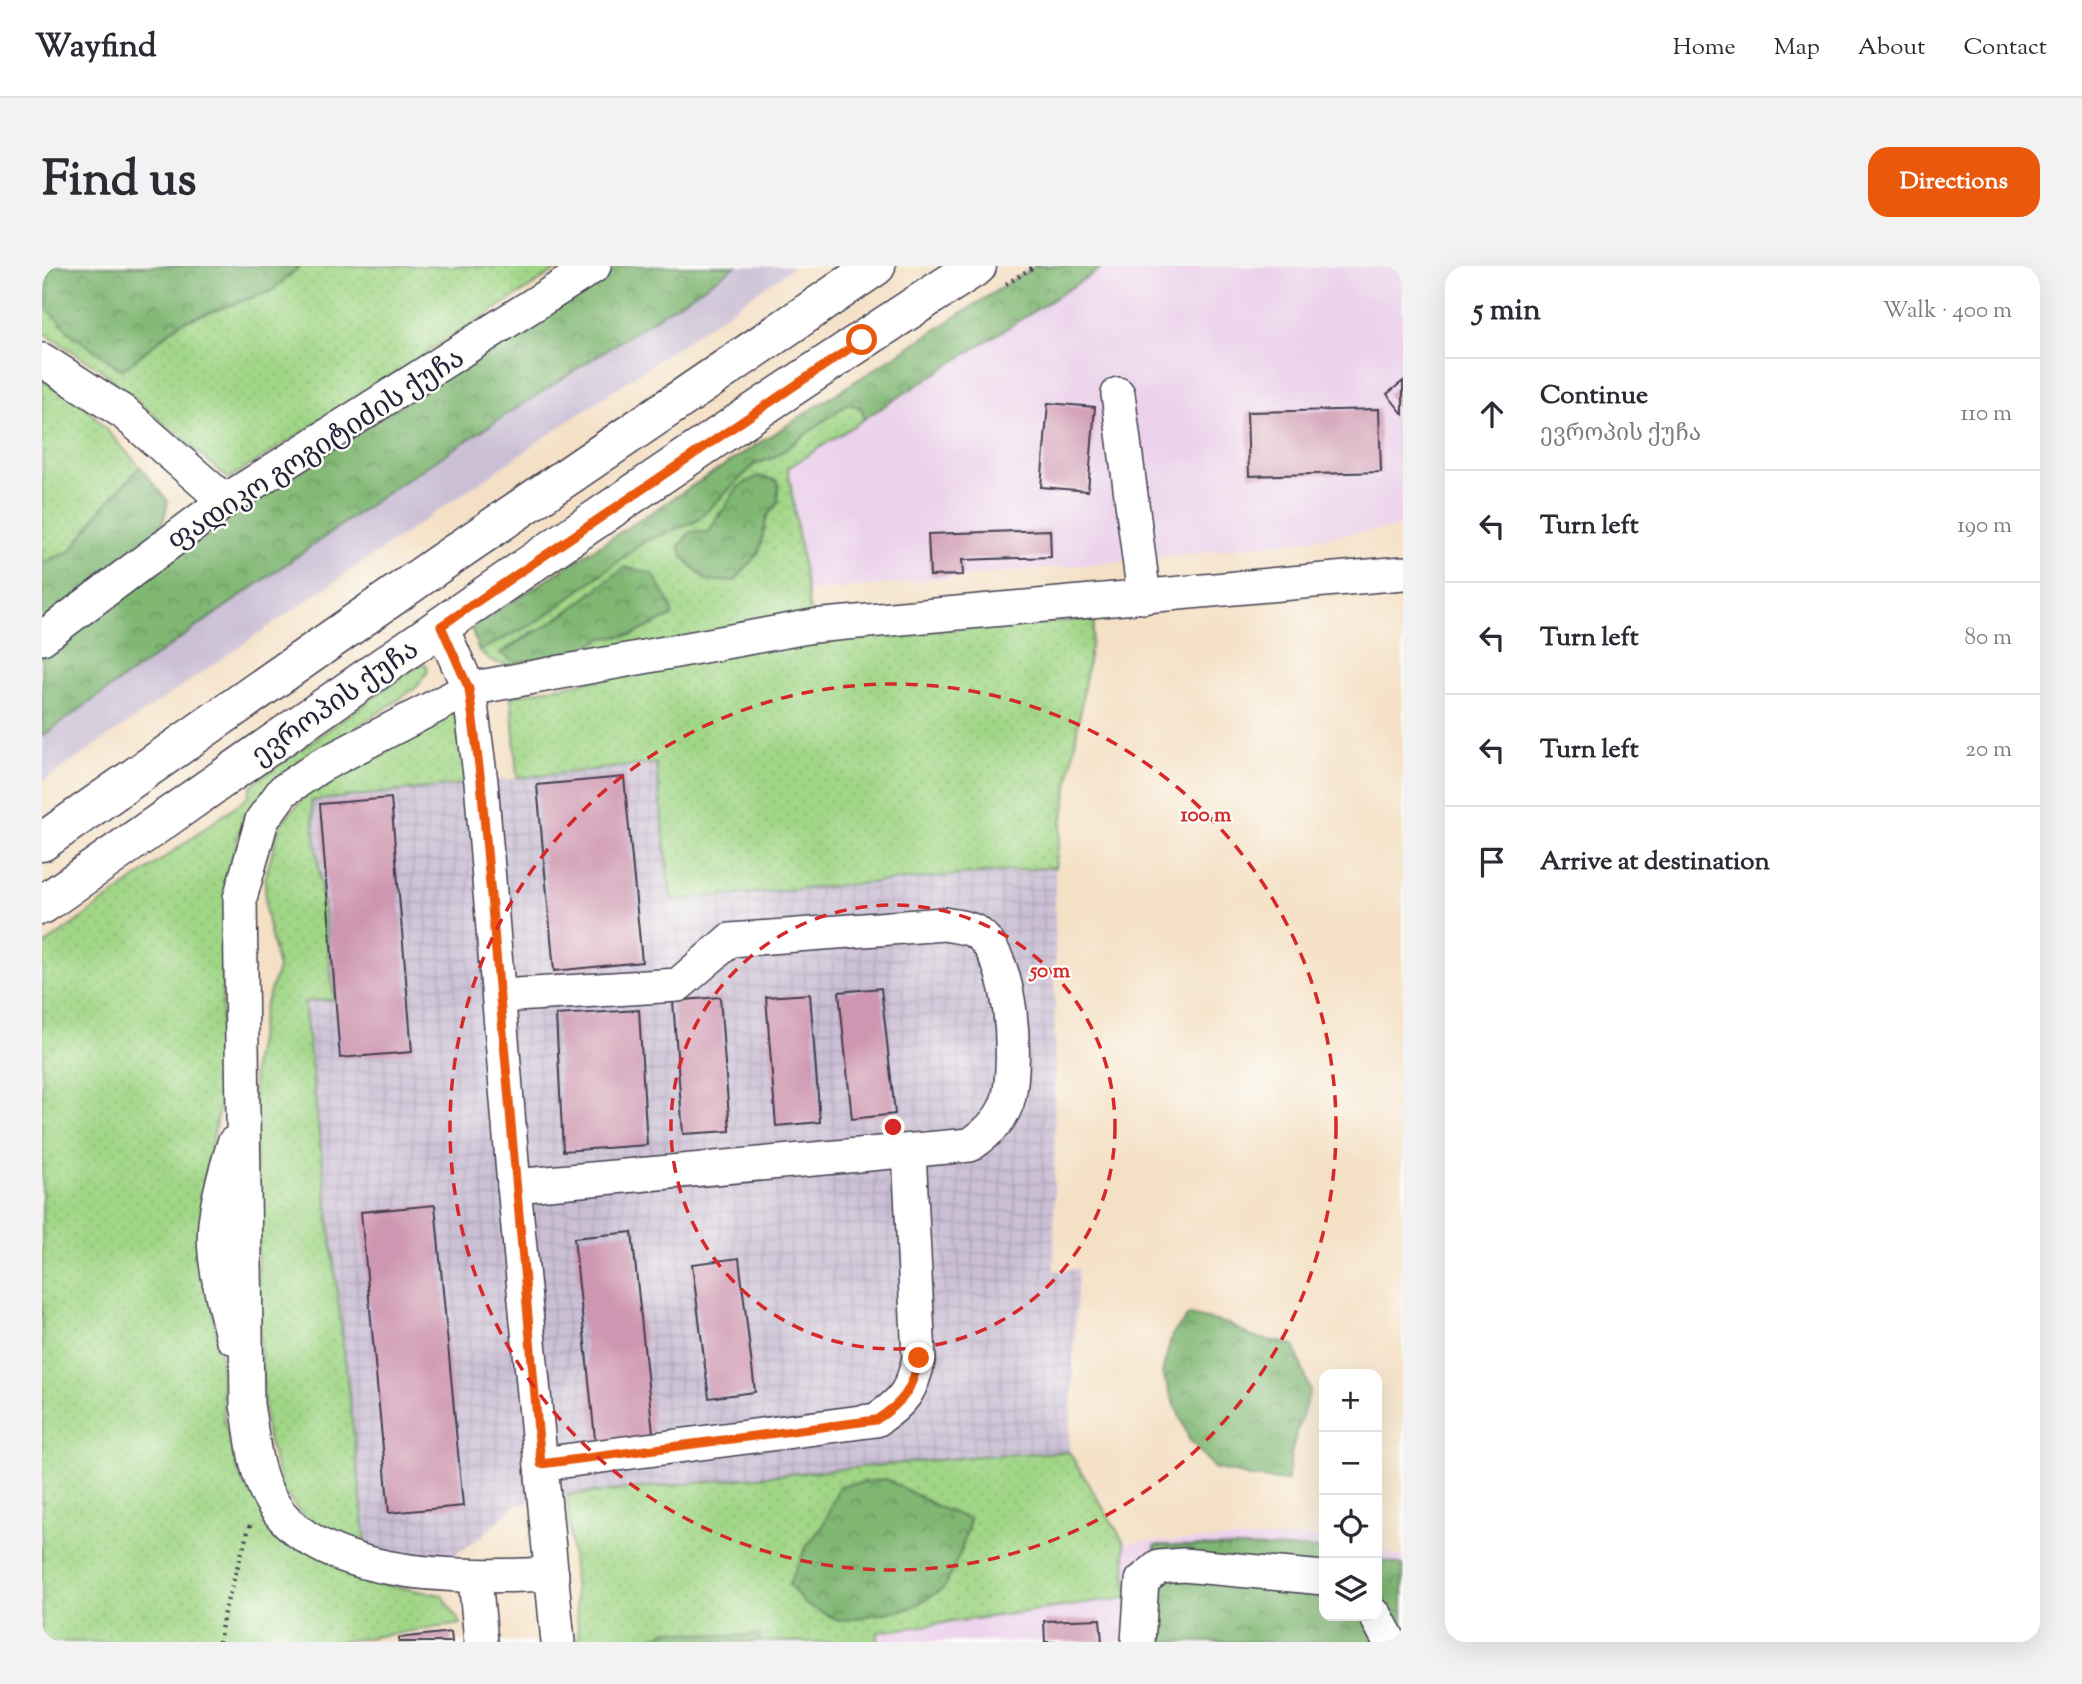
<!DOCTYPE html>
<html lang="en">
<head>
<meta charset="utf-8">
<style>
	body { margin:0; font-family:"Sorts Mill Goudy","Noto Serif Georgian",serif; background:#f2f2f3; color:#2b2b33 }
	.controls { position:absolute; right:21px; bottom:21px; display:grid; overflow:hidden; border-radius:14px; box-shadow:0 7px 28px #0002 }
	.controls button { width:63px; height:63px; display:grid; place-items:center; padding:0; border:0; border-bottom:2px solid #e1e1e2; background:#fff; color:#2b2b33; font:35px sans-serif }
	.stop { position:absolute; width:21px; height:21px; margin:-16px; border:5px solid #ea580c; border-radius:50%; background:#fff }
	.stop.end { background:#ea580c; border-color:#fff; box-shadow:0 2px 7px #0008 }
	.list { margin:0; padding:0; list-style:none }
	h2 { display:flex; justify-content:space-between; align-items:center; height:91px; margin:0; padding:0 28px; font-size:30px }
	h2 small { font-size:23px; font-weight:400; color:#7c7c81 }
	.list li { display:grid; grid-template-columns:46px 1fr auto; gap:21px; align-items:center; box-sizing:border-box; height:112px; padding:0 28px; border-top:2px solid #e1e1e2 }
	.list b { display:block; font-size:26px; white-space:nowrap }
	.list p { margin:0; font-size:23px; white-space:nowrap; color:#7c7c81 }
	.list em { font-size:23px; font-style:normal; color:#7c7c81 }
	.icon { flex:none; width:38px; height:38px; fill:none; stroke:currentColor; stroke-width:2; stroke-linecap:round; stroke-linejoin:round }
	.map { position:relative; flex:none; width:1361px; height:1376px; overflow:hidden; border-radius:21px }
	header { display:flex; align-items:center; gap:42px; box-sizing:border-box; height:98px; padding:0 35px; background:#fff; border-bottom:2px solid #e1e1e2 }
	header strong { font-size:33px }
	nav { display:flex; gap:38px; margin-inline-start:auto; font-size:24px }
	.intro { display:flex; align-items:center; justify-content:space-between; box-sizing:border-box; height:168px; padding:0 42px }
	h1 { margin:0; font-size:49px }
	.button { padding:18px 32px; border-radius:21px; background:#ea580c; color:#fff; font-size:24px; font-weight:700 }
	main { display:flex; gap:42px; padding:0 42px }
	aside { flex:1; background:#fff; border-radius:21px; box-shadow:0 7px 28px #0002 }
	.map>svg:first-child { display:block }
	.built { fill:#ebd1eb }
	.industrial { fill:url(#industrial-grid) }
	.railway { fill:#cbbfd5 }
	.grass { fill:url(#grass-dots); stroke:#617c60; stroke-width:2; fill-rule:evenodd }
	.forest { fill:url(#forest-crowns); stroke:#516c57; stroke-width:2 }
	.building { fill:#ce96b0 }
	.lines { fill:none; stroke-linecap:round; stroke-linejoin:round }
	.minor-casing { stroke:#423e50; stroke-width:36 }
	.major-casing { stroke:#423e50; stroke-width:41 }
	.path { stroke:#423e50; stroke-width:4.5; stroke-dasharray:2 5; stroke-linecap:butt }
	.minor { stroke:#fff; stroke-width:33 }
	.major { stroke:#fff; stroke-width:38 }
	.route { stroke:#ea580c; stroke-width:9 }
	.ring { fill:none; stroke:#d62828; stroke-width:3.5; stroke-dasharray:12 9 }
	.labels { text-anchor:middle; stroke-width:5; stroke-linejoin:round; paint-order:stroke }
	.street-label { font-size:28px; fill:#22223b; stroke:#fdfcf7 }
	.centre { fill:#d62828; stroke:#fdfcf7; stroke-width:3.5 }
	.ring-label { font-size:21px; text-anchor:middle; font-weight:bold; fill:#d62828; stroke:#fdfcf7; stroke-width:5; stroke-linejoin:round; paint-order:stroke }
</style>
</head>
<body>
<header>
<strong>Wayfind</strong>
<nav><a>Home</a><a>Map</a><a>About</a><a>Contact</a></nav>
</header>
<div class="intro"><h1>Find us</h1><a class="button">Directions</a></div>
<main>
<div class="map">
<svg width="1361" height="1376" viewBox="0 0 1361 1376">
	<defs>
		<pattern id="industrial-grid" width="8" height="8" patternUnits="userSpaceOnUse" patternTransform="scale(1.75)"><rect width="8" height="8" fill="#cbbfd5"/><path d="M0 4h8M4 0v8" fill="none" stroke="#aea4b8"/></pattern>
		<pattern id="grass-dots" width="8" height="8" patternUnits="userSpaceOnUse" patternTransform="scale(1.75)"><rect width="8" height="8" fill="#a0d686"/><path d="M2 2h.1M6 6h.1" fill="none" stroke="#8ab775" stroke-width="1.8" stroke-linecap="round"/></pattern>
		<pattern id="forest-crowns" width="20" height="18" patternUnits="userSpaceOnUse" patternTransform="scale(1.75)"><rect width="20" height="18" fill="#80b773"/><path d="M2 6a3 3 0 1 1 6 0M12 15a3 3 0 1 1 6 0" fill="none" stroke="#689460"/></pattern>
	</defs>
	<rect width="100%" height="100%" fill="#fdfcf7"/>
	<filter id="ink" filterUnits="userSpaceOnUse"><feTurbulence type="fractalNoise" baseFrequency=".0143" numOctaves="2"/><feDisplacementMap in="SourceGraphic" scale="14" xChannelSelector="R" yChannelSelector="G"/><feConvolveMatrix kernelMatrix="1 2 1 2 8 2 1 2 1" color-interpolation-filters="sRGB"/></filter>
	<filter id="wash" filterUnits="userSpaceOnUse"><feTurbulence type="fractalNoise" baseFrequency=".00686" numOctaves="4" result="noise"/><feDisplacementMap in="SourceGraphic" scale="28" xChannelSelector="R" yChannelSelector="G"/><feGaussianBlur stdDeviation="1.57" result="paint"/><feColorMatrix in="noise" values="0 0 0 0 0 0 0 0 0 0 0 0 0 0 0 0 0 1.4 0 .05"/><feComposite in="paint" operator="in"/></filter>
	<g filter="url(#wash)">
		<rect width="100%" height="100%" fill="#f4e0c5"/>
		<g class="built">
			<path d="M 1063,0 L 1361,0 L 1361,261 L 1120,291 L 765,326 L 746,202 Z"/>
			<path d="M 1282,1271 L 1282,1350 L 1335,1350 L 1335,1284 L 1361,1291 L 1361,1376 L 836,1376 L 836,1366 L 1086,1332 L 1082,1276 Z"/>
		</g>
		<path class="industrial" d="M 614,497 L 629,634 L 1013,601 L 1012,1005 L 1036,1003 L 1027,1186 L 947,1189 L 502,1232 L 473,1239 L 436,1273 L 410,1291 L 325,1285 L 262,736 L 292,733 L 269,534 Z"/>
		<path class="railway" d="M 694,0 L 753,0 L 0,516 L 0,470 L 356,219 Z"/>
		<g class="grass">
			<path d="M 0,0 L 12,0 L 7,5 L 80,104 L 140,56 L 229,25 L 258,0 L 521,0 L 187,213 L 57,102 L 0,66 Z"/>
			<path d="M 0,114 L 43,140 L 98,201 L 62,240 L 29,285 L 0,297 Z"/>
			<path d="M 806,137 L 819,141 L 822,153 L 746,202 L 769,353 L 479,403 L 449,395 L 437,385 L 495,356 L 603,275 L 655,255 L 713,198 L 731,192 ZM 736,237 L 725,250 L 717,286 L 667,266 L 677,247 ZM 552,326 L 630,350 L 590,369 L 561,372 L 541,383 L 459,387 L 490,366 L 501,363 Z"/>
			<path d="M 1053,353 L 1013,601 L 629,634 L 614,497 L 475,512 L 469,430 L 765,373 Z"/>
			<path d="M 378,398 L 384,398 L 386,405 L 375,421 L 233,517 L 200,555 L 187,607 L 178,778 L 181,825 L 162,913 L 160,981 L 179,1093 L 182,1155 L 199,1214 L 249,1271 L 324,1316 L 400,1329 L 419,1358 L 296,1376 L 0,1376 L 0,681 L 206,531 L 209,519 Z"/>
			<path d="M 407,446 L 420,449 L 431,517 L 269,535 L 292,733 L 262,736 L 325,1285 L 265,1255 L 240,1224 L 224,1165 L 218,1082 L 211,800 L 222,742 L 236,703 L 224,647 L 223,613 L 238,558 L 268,525 Z"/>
			<path d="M 1027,1186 L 1082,1276 L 1086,1332 L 836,1366 L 836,1376 L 537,1376 L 525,1229 L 947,1189 Z"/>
		</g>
		<g class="forest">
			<path d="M 12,0 L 258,0 L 229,25 L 140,56 L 80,104 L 28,67 L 5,42 L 7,5 Z"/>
			<path d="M 577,0 L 694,0 L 356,219 L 0,470 L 0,387 L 218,228 Z"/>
			<path d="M 993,0 L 1063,0 L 822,153 L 819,141 L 805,138 L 731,192 L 713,198 L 655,255 L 603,275 L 495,356 L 437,385 L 429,362 Z"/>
			<path d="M 98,201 L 126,235 L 118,269 L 0,356 L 0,297 L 29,285 L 62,240 Z"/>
			<path d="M 716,210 L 736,215 L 736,237 L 725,250 L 717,286 L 693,315 L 665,315 L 641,291 L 637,280 L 648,266 L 667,266 L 696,221 Z"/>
			<path d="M 583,301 L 611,308 L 629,339 L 630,350 L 590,369 L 561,372 L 541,383 L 508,393 L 472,396 L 459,387 L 525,347 Z"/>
			<path d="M 1147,1049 L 1186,1058 L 1210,1071 L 1252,1079 L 1268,1124 L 1250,1183 L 1245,1215 L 1209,1211 L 1172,1202 L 1147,1173 L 1120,1107 L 1130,1069 Z"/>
			<path d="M 844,1213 L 898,1242 L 928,1253 L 918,1288 L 902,1322 L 869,1342 L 798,1355 L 763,1338 L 747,1318 L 764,1281 L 781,1260 L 797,1220 Z"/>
			<path d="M 1113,1279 L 1282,1283 L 1282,1350 L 1335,1350 L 1335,1293 L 1361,1299 L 1361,1376 L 1108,1376 Z"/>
			<path d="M 625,1364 L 686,1370 L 718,1369 L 718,1376 L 605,1376 Z"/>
		</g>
		<g id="blocks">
			<g class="building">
				<path d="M 1361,115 L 1361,148 L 1345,128 Z"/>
				<path d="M 1006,137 L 1053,141 L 1046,225 L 999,221 Z"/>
				<path d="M 1337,143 L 1339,206 L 1207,210 L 1205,146 Z"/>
				<path d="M 1008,264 L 1009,291 L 920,294 L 921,309 L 888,310 L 886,268 Z"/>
				<path d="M 582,511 L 600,696 L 512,705 L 495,519 Z"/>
				<path d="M 349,532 L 370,786 L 298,792 L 278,538 Z"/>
				<path d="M 839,722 L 853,848 L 810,853 L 797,726 Z"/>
				<path d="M 768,728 L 778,856 L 734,860 L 724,731 Z"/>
				<path d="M 678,731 L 688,865 L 641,868 L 631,735 Z"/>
				<path d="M 597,744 L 605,879 L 521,885 L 514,749 Z"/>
				<path d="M 393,939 L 421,1240 L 347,1247 L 319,946 Z"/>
				<path d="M 590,966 L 612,1176 L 554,1182 L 532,972 Z"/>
				<path d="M 697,992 L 713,1126 L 667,1132 L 650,998 Z"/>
				<path d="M 1058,1353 L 1060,1376 L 1003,1376 L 1002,1355 Z"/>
				<path d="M 409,1366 L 410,1376 L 357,1376 L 357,1372 Z"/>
			</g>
		</g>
	</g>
	<g filter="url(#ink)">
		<use href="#blocks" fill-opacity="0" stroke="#423e50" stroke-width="2"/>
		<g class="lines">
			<defs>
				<g id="minor">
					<path d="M 0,94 L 81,146 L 183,235"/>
					<path d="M 1076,128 L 1102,331"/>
					<path d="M 399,360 L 427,423 L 439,516 L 472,920 L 516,1376"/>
					<path d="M 0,372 L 183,235 L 552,0"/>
					<path d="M 457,730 L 636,719 L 688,674 L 902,658 C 911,660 926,661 934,666 C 971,690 975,790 967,830 C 962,852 946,867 928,879 L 472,920"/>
					<path d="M 190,1071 C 182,1035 169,995 173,957 C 176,930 184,904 192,877"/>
					<path d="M 499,1198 L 834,1154 C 862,1136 870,1124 877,1092 L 867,885"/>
					<path d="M 510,1308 C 424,1312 258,1317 221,1218 C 211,1194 210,1164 205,1139 L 198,632 L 220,554 L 241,525 L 278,500 L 427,423 L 771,360 L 1361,307"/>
					<path d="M 433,1311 L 439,1376"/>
					<path d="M 1334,1350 L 1348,1376"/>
					<path d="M 1096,1376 L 1100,1315 L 1117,1301 L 1141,1299 L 1282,1312"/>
				</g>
				<g id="major">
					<path d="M 0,576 L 397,298 L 834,0"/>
					<path d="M 0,639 C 309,423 617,204 935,0"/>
				</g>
			</defs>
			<use href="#minor" class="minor-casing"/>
			<use href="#major" class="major-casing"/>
			<g class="path">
				<path d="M 964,18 L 993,0"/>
				<path d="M 177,1376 L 182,1346 L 208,1259"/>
			</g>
			<use href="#minor" class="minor"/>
			<use href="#major" class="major"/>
		</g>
	</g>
	<g class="lines" filter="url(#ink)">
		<path class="route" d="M 820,74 L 399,360 L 427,423 L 439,516 L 499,1198 L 834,1154 C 862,1136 870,1124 877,1092"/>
	</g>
	<g class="ring">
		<circle cx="851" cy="861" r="222"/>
		<circle cx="851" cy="861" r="443"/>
	</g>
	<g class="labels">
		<g class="street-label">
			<text transform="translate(273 182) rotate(-33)" y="10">ფადიკო გოგიტიძის ქუჩა</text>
			<text transform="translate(292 435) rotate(-35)" y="10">ევროპის ქუჩა</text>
		</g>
	</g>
	<circle cx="851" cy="861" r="10" class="centre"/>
	<g class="ring-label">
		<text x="1164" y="555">100 m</text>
		<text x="1008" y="711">50 m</text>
	</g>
</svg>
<div class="controls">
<button>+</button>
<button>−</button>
<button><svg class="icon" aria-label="locate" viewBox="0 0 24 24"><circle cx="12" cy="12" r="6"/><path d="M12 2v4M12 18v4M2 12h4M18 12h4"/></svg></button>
<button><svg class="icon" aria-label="layers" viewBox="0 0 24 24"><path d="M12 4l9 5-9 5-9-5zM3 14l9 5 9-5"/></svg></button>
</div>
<div class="stop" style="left:820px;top:74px"></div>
<div class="stop end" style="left:877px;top:1092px"></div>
</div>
<aside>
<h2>5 min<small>Walk · 400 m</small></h2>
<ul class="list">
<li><svg class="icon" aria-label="ahead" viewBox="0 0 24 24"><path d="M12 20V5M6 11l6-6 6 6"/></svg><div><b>Continue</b><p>ევროპის ქუჩა</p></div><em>110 m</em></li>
<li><svg class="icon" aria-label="left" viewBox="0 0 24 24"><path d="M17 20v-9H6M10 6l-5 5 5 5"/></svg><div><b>Turn left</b></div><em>190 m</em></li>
<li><svg class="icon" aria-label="left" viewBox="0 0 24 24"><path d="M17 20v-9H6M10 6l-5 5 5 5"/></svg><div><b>Turn left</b></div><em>80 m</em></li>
<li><svg class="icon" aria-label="left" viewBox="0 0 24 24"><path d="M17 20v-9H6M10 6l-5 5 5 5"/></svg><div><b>Turn left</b></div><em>20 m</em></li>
<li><svg class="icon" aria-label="arrive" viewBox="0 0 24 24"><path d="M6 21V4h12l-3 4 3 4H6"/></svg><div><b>Arrive at destination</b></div></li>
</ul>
</aside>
</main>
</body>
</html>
